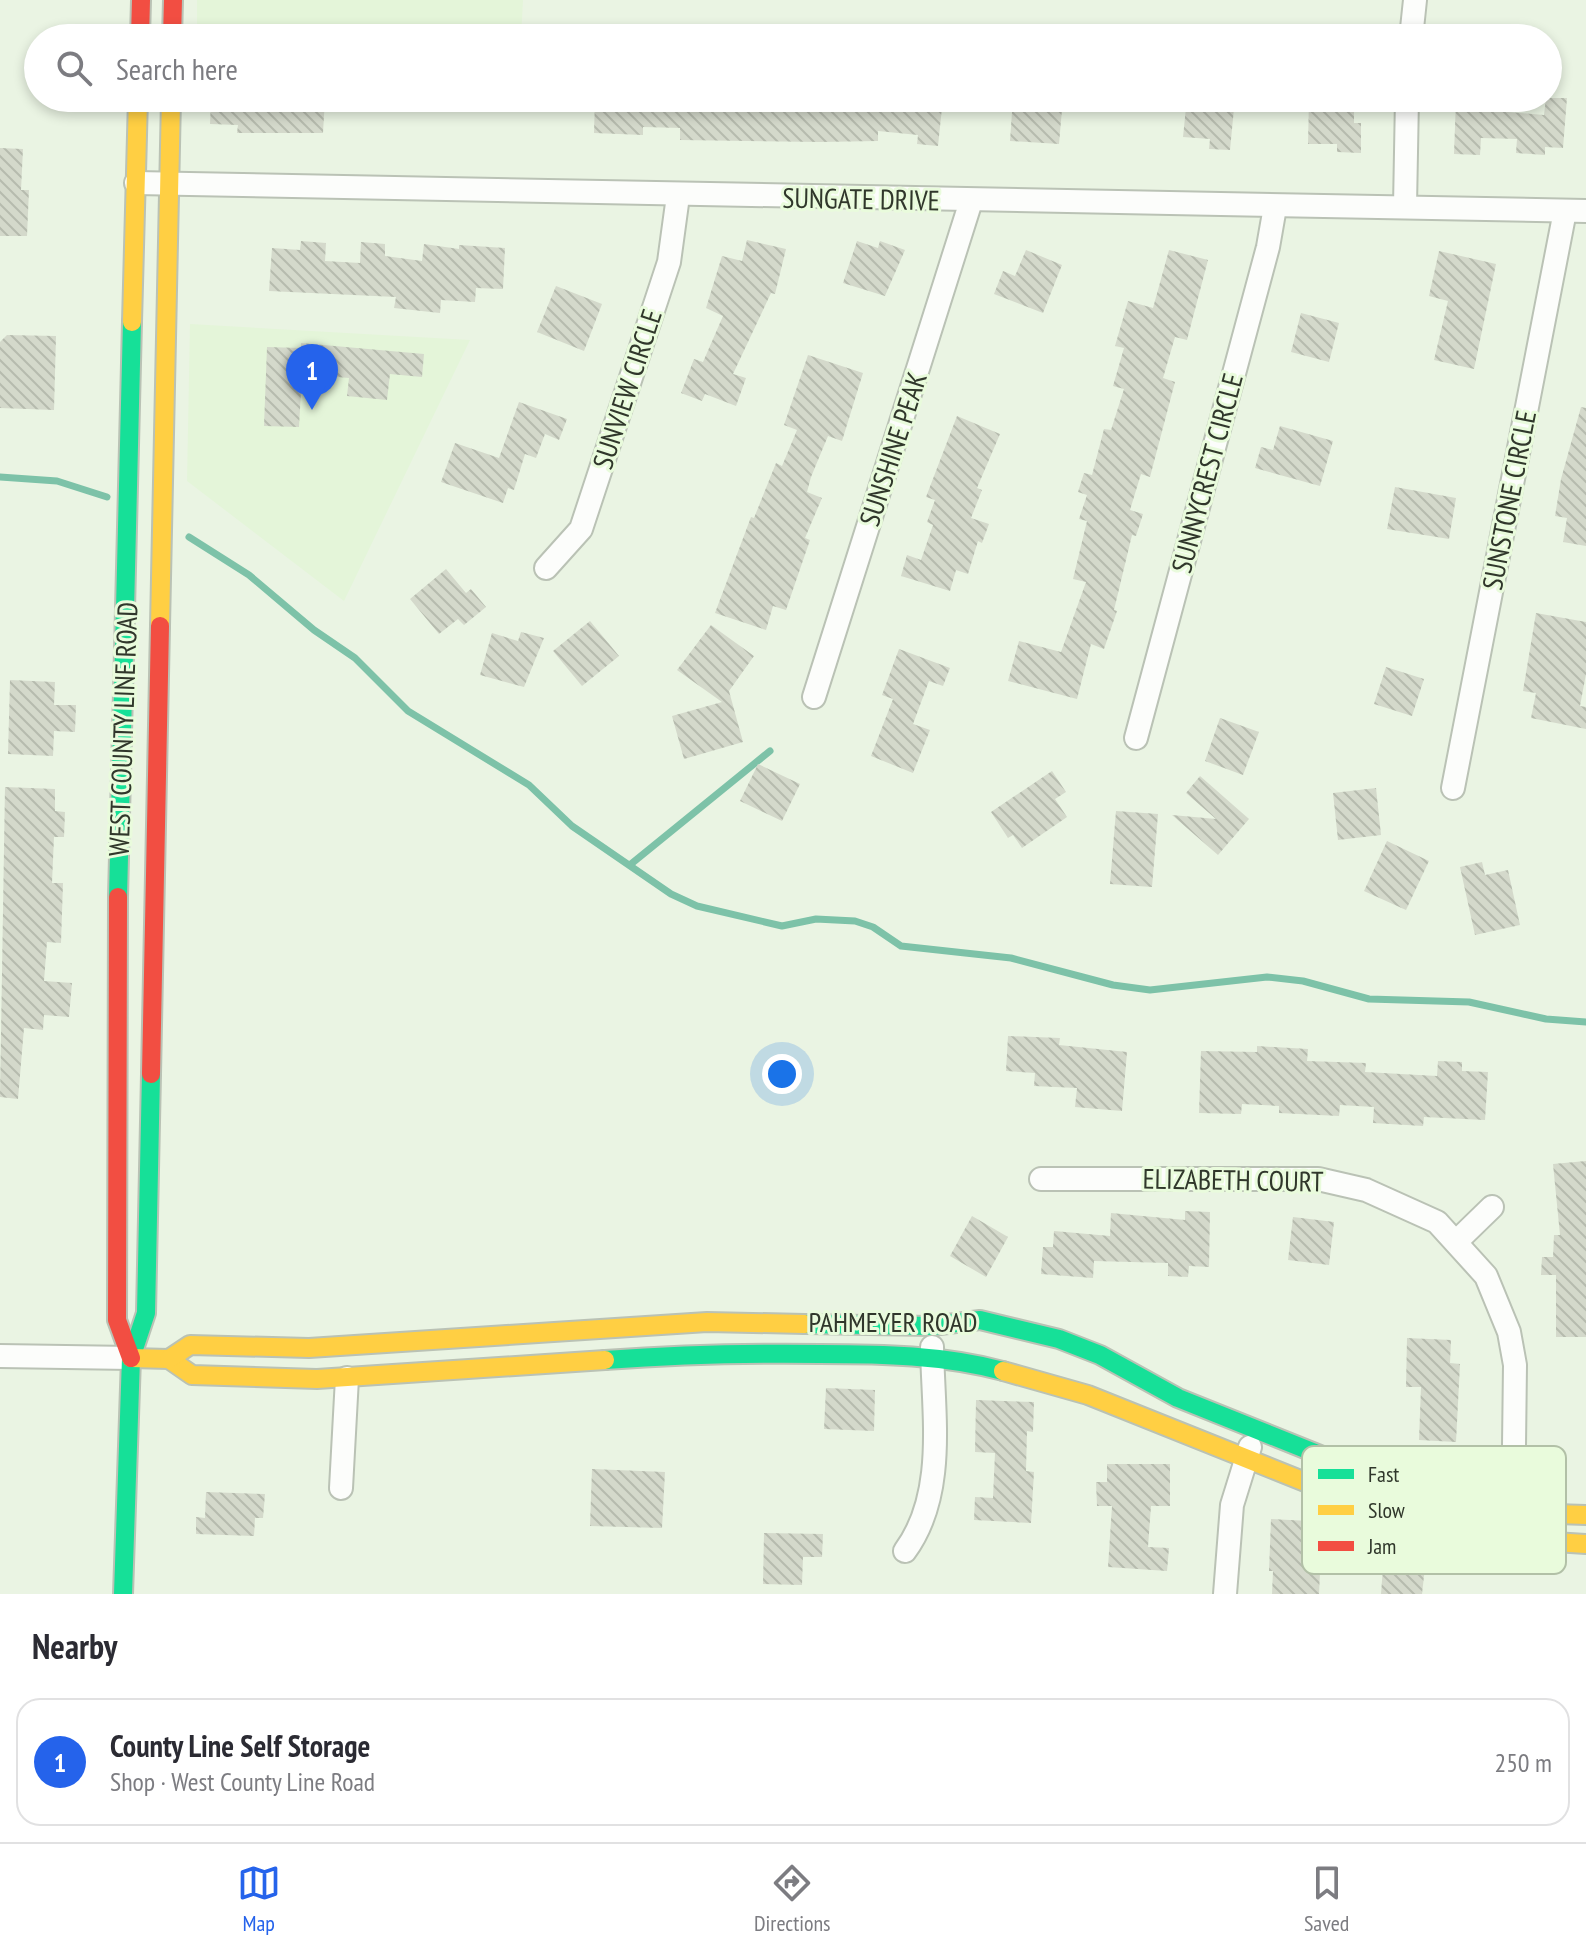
<!DOCTYPE html>
<html lang="en">
<head>
<meta charset="utf-8">
<style>
	body { margin:0; font-family:"PT Sans Narrow",sans-serif; background:#f7f7f7; color:#2b2b33 }
	.you { position:absolute; left:782px; top:1074px; width:28px; height:28px; margin:-20px; border:6px solid #fff; border-radius:50%; background:#1a73e8; box-shadow:0 0 0 12px #1a73e833 }
	.badge { display:grid; place-items:center; width:52px; height:52px; border-radius:50%; background:#2563eb; color:#fff; font-size:26px; font-weight:700 }
	.pin { position:absolute; translate:-50% -66px; filter:drop-shadow(0 2px 4px #0008) }
	.pin::after { content:''; position:absolute; top:42px; width:28px; height:24px; background:inherit; clip-path:polygon(0 0,100% 0,50% 100%) }
	.list { margin:0; padding:0; list-style:none }
	h2 { display:flex; justify-content:space-between; align-items:center; height:104px; margin:0; padding:0 32px; font-size:34px }
	h2 small { font-size:26px; font-weight:400; color:#7c7c81 }
	.list li { display:grid; grid-template-columns:52px 1fr auto; gap:24px; align-items:center; box-sizing:border-box; height:128px; margin:0 16px 16px; padding:0 16px; border:2px solid #e1e1e2; border-radius:24px }
	.list b { display:block; font-size:30px; white-space:nowrap }
	.list p { margin:0; font-size:26px; white-space:nowrap; color:#7c7c81 }
	.list em { font-size:26px; font-style:normal; color:#7c7c81 }
	.icon { flex:none; width:44px; height:44px; fill:none; stroke:currentColor; stroke-width:2; stroke-linecap:round; stroke-linejoin:round }
	.map { position:relative; flex:none; width:1586px; height:1594px; overflow:hidden }
	.search { position:absolute; background:#fff; box-shadow:0 4px 12px #0003; left:24px; right:24px; top:24px; height:88px; display:flex; align-items:center; gap:20px; box-sizing:border-box; padding:0 28px; border-radius:44px; color:#7c7c81; font-size:30px }
	.sheet { height:248px; background:#fff }
	nav { display:flex; justify-content:space-around; align-items:center; box-sizing:border-box; height:112px; border-top:2px solid #e1e1e2; background:#fff; font-size:22px; color:#7c7c81 }
	nav a { display:grid; justify-items:center; gap:4px }
	nav .on { color:#2563eb }
	.map>svg:first-child { display:block }
	.built { fill:#e4f5d9 }
	.lines { fill:none; stroke-linecap:round; stroke-linejoin:round }
	.stream { stroke:#7dc2a8; stroke-width:7 }
	.building { fill:url(#building-back-hatch) }
	.street-casing { stroke:#bac2b5; stroke-width:26 }
	.fast-casing { stroke:#bac2b5; stroke-width:22 }
	.slow-casing { stroke:#bac2b5; stroke-width:22 }
	.jam-casing { stroke:#bac2b5; stroke-width:22 }
	.street { stroke:#fcfdfb; stroke-width:22 }
	.fast { stroke:#16e098; stroke-width:18 }
	.slow { stroke:#ffcf43; stroke-width:18 }
	.jam { stroke:#f24e42; stroke-width:18 }
	.labels { text-anchor:middle; stroke-width:6; stroke-linejoin:round; paint-order:stroke }
	.street-label { font-size:28px; fill:#30372b; stroke:#e9fbdc }
	.key { fill:#e9fbdc; stroke:#b2c0a7; stroke-width:2 }
	.key-label { font-size:22px; fill:#30372b }
</style>
</head>
<body>
<div class="map">
<svg width="1586" height="1594" viewBox="0 0 1586 1594">
	<defs>
		<pattern id="building-back-hatch" width="6" height="6" patternUnits="userSpaceOnUse" patternTransform="scale(2)"><rect width="6" height="6" fill="#d4d9cb"/><path d="M-1 5l2 2M0 0l6 6M5-1l2 2" fill="none" stroke="#b6bbae"/></pattern>
	</defs>
	<rect width="100%" height="100%" fill="#eaf4e3"/>
	<g class="built">
		<path d="M 197,0 L 523,0 L 521,38 L 197,38 Z"/>
		<path d="M 190,324 L 470,340 L 344,601 L 187,481 Z"/>
	</g>
	<g class="lines">
		<g class="stream">
			<path d="M 0,477 L 57,481 L 107,497"/>
			<path d="M 189,537 L 249,575 L 314,630 L 355,658 L 408,711 L 529,785 L 572,826 L 671,894 L 697,906 L 782,926 L 816,919 L 855,921 L 873,927 L 901,946 L 1011,958 L 1113,985 L 1150,990 L 1267,977 L 1303,981 L 1369,999 L 1469,1002 L 1546,1019 L 1586,1022"/>
			<path d="M 631,864 L 770,751"/>
		</g>
	</g>
	<g class="building">
		<path d="M 211,98 L 325,98 L 323,133 L 237,133 L 238,125 L 210,124 Z"/>
		<path d="M 595,98 L 759,98 L 837,103 L 837,98 L 943,98 L 938,146 L 917,144 L 918,135 L 878,131 L 878,141 L 820,142 L 680,140 L 680,128 L 643,127 L 643,135 L 594,133 Z"/>
		<path d="M 1013,98 L 1063,98 L 1059,144 L 1010,141 Z"/>
		<path d="M 1187,98 L 1235,98 L 1230,150 L 1209,149 L 1210,139 L 1183,137 Z"/>
		<path d="M 1309,98 L 1354,99 L 1354,123 L 1361,123 L 1361,153 L 1337,152 L 1337,144 L 1308,144 Z"/>
		<path d="M 1546,98 L 1567,98 L 1563,148 L 1545,147 L 1545,155 L 1516,153 L 1517,139 L 1481,138 L 1480,155 L 1454,154 L 1456,99 L 1509,101 L 1508,112 L 1544,115 Z"/>
		<path d="M 0,148 L 23,149 L 21,190 L 29,190 L 27,236 L 0,236 Z"/>
		<path d="M 747,240 L 786,249 L 775,294 L 771,293 L 733,374 L 746,378 L 736,406 L 705,394 L 702,401 L 681,393 L 694,359 L 703,362 L 723,316 L 706,308 L 722,256 L 742,261 Z"/>
		<path d="M 301,241 L 326,243 L 325,261 L 360,263 L 361,242 L 385,244 L 385,256 L 422,261 L 424,244 L 459,249 L 459,245 L 505,248 L 503,289 L 476,288 L 475,302 L 441,300 L 440,313 L 394,308 L 396,297 L 269,291 L 272,248 L 300,250 Z"/>
		<path d="M 857,241 L 878,248 L 880,241 L 905,250 L 885,296 L 843,283 Z"/>
		<path d="M 1026,250 L 1062,265 L 1043,313 L 994,294 L 1003,271 L 1015,276 Z"/>
		<path d="M 1169,250 L 1208,260 L 1187,340 L 1175,337 L 1163,378 L 1175,382 L 1150,477 L 1141,474 L 1130,510 L 1143,514 L 1136,536 L 1132,535 L 1114,610 L 1117,611 L 1104,649 L 1091,644 L 1077,699 L 1008,681 L 1019,641 L 1061,652 L 1086,582 L 1073,579 L 1087,521 L 1079,519 L 1087,495 L 1078,492 L 1084,473 L 1092,475 L 1104,429 L 1111,430 L 1124,389 L 1113,386 L 1124,348 L 1115,346 L 1128,301 L 1153,308 Z"/>
		<path d="M 1439,251 L 1496,264 L 1474,369 L 1434,360 L 1448,301 L 1429,296 Z"/>
		<path d="M 556,286 L 602,304 L 584,351 L 537,332 Z"/>
		<path d="M 1301,313 L 1339,323 L 1329,362 L 1291,352 Z"/>
		<path d="M 7,335 L 56,336 L 54,410 L 0,408 L 0,342 Z"/>
		<path d="M 301,343 L 424,354 L 422,377 L 390,374 L 387,400 L 347,396 L 349,378 L 302,374 L 299,427 L 264,426 L 267,347 L 301,348 Z"/>
		<path d="M 808,355 L 863,373 L 842,441 L 828,436 L 811,477 L 807,492 L 822,498 L 805,538 L 810,540 L 786,610 L 773,606 L 766,630 L 715,613 L 751,517 L 754,518 L 776,463 L 782,466 L 797,430 L 784,425 Z"/>
		<path d="M 519,402 L 567,419 L 559,440 L 545,434 L 536,458 L 525,454 L 514,490 L 508,488 L 503,503 L 441,482 L 455,443 L 499,458 Z"/>
		<path d="M 1581,407 L 1586,408 L 1586,546 L 1563,542 L 1567,518 L 1555,516 L 1561,479 Z"/>
		<path d="M 957,416 L 1000,434 L 977,488 L 982,490 L 971,518 L 989,524 L 982,543 L 978,541 L 968,574 L 956,570 L 950,591 L 901,576 L 907,555 L 921,560 L 933,525 L 927,522 L 935,500 L 926,497 Z"/>
		<path d="M 1280,426 L 1333,441 L 1320,486 L 1255,468 L 1261,447 L 1273,450 Z"/>
		<path d="M 1395,487 L 1456,498 L 1449,539 L 1387,529 Z"/>
		<path d="M 446,569 L 466,593 L 471,589 L 486,607 L 464,625 L 458,619 L 439,634 L 410,599 Z"/>
		<path d="M 1536,613 L 1586,622 L 1586,674 L 1580,706 L 1586,707 L 1586,729 L 1531,718 L 1536,693 L 1523,691 Z"/>
		<path d="M 590,621 L 619,656 L 582,686 L 553,651 Z"/>
		<path d="M 711,625 L 754,656 L 729,691 L 743,742 L 684,759 L 672,716 L 722,702 L 677,670 Z"/>
		<path d="M 521,632 L 544,638 L 524,687 L 480,675 L 492,633 L 518,641 Z"/>
		<path d="M 899,649 L 950,668 L 943,686 L 929,681 L 913,724 L 930,730 L 913,773 L 871,756 L 893,699 L 882,695 Z"/>
		<path d="M 1386,667 L 1424,679 L 1412,716 L 1374,704 Z"/>
		<path d="M 10,680 L 55,682 L 54,705 L 76,705 L 75,732 L 54,731 L 53,756 L 8,754 Z"/>
		<path d="M 1220,718 L 1259,732 L 1243,775 L 1205,761 Z"/>
		<path d="M 758,764 L 800,784 L 782,821 L 740,801 Z"/>
		<path d="M 1052,771 L 1066,792 L 1055,799 L 1067,817 L 1022,848 L 1013,835 L 1008,838 L 991,812 Z"/>
		<path d="M 1200,776 L 1249,819 L 1218,855 L 1172,815 L 1216,819 L 1186,793 Z"/>
		<path d="M 5,787 L 55,789 L 55,811 L 65,812 L 64,837 L 54,837 L 52,883 L 63,883 L 61,943 L 47,942 L 44,981 L 72,983 L 69,1017 L 44,1015 L 43,1030 L 24,1028 L 18,1099 L 0,1097 Z"/>
		<path d="M 1376,788 L 1381,835 L 1338,840 L 1333,793 Z"/>
		<path d="M 1116,811 L 1158,814 L 1152,887 L 1110,884 Z"/>
		<path d="M 1387,841 L 1429,861 L 1406,910 L 1364,891 Z"/>
		<path d="M 1482,862 L 1485,875 L 1508,870 L 1520,925 L 1475,935 L 1460,867 Z"/>
		<path d="M 1008,1036 L 1060,1038 L 1059,1045 L 1127,1052 L 1122,1111 L 1075,1107 L 1077,1088 L 1034,1086 L 1035,1073 L 1006,1071 Z"/>
		<path d="M 1257,1046 L 1308,1049 L 1307,1061 L 1366,1063 L 1365,1072 L 1437,1076 L 1438,1061 L 1462,1062 L 1462,1071 L 1488,1072 L 1485,1120 L 1424,1117 L 1423,1126 L 1373,1123 L 1374,1107 L 1340,1105 L 1339,1116 L 1279,1113 L 1279,1106 L 1242,1104 L 1241,1114 L 1199,1113 L 1201,1051 L 1257,1052 Z"/>
		<path d="M 1586,1161 L 1586,1337 L 1556,1337 L 1556,1275 L 1541,1275 L 1542,1257 L 1553,1257 L 1554,1235 L 1560,1235 L 1553,1164 Z"/>
		<path d="M 1185,1211 L 1210,1212 L 1209,1267 L 1189,1266 L 1188,1277 L 1168,1276 L 1168,1263 L 1094,1261 L 1093,1278 L 1041,1274 L 1043,1247 L 1053,1247 L 1054,1231 L 1110,1236 L 1111,1213 L 1185,1220 Z"/>
		<path d="M 972,1216 L 1008,1237 L 986,1277 L 950,1256 Z"/>
		<path d="M 1293,1217 L 1334,1222 L 1329,1265 L 1288,1260 Z"/>
		<path d="M 1407,1338 L 1451,1340 L 1450,1363 L 1460,1364 L 1456,1442 L 1419,1440 L 1421,1387 L 1406,1387 Z"/>
		<path d="M 826,1388 L 875,1390 L 874,1431 L 824,1429 Z"/>
		<path d="M 976,1400 L 1034,1402 L 1033,1432 L 1027,1431 L 1026,1471 L 1034,1472 L 1031,1523 L 974,1520 L 975,1497 L 993,1498 L 995,1453 L 975,1452 Z"/>
		<path d="M 1107,1464 L 1170,1464 L 1170,1506 L 1151,1506 L 1148,1547 L 1169,1548 L 1167,1571 L 1108,1567 L 1112,1506 L 1097,1506 L 1096,1482 L 1107,1482 Z"/>
		<path d="M 592,1469 L 665,1472 L 662,1528 L 590,1526 Z"/>
		<path d="M 206,1492 L 265,1494 L 263,1518 L 255,1518 L 254,1536 L 196,1534 L 196,1517 L 205,1518 Z"/>
		<path d="M 1271,1519 L 1328,1522 L 1327,1551 L 1321,1551 L 1319,1594 L 1272,1594 L 1273,1571 L 1269,1571 Z"/>
		<path d="M 764,1533 L 823,1534 L 822,1557 L 803,1557 L 802,1585 L 763,1584 Z"/>
		<path d="M 1384,1554 L 1426,1558 L 1422,1594 L 1381,1594 Z"/>
	</g>
	<g class="lines">
		<defs>
			<g id="street">
				<path d="M 1411,38 L 1415,0"/>
				<path d="M 136,183 L 1586,211"/>
				<path d="M 1405,206 L 1407,98"/>
				<path d="M 546,568 L 581,529 L 669,262 L 678,196"/>
				<path d="M 814,697 L 971,201"/>
				<path d="M 1136,738 L 1268,247 L 1275,207"/>
				<path d="M 1453,788 L 1565,211"/>
				<path d="M 1041,1179 L 1318,1179 L 1366,1190 L 1437,1222 L 1486,1276 L 1509,1332 L 1515,1365 L 1513,1525"/>
				<path d="M 1457,1241 L 1492,1207"/>
				<path d="M 0,1356 L 131,1358"/>
				<path d="M 341,1488 L 347,1378"/>
				<path d="M 905,1551 C 947,1494 933,1414 932,1347"/>
				<path d="M 1225,1594 L 1232,1505 L 1250,1447"/>
			</g>
			<g id="fast">
				<path d="M 118,897 L 132,322"/>
				<path d="M 805,1324 L 932,1326 L 980,1320 L 1059,1339 L 1100,1355 L 1178,1398 L 1330,1459"/>
				<path d="M 605,1360 C 677,1355 748,1353 820,1354 C 881,1354 944,1355 1003,1371"/>
				<path d="M 123,1594 L 131,1358 L 146,1313 L 151,1074"/>
			</g>
			<g id="slow">
				<path d="M 132,322 L 138,98"/>
				<path d="M 160,626 L 171,98"/>
				<path d="M 131,1358 L 169,1359 L 192,1375 L 317,1379 L 605,1360"/>
				<path d="M 169,1359 L 190,1345 L 309,1348 L 707,1322 L 805,1324"/>
				<path d="M 1003,1371 L 1088,1395 L 1400,1520 L 1478,1537 L 1586,1544"/>
				<path d="M 1330,1459 C 1421,1495 1486,1513 1586,1515"/>
			</g>
			<g id="jam">
				<path d="M 140,38 L 141,0"/>
				<path d="M 172,38 L 173,0"/>
				<path d="M 118,897 L 117,1320 L 131,1358"/>
				<path d="M 151,1074 L 160,626"/>
			</g>
		</defs>
		<use href="#street" class="street-casing"/>
		<use href="#fast" class="fast-casing"/>
		<use href="#slow" class="slow-casing"/>
		<use href="#jam" class="jam-casing"/>
		<use href="#street" class="street"/>
		<use href="#fast" class="fast"/>
		<use href="#slow" class="slow"/>
		<use href="#jam" class="jam"/>
	</g>
	<g class="labels">
		<g class="street-label">
			<text transform="translate(861 199) rotate(1)" y="10">SUNGATE DRIVE</text>
			<text transform="translate(627 389) rotate(-72)" y="10">SUNVIEW CIRCLE</text>
			<text transform="translate(893 449) rotate(-72)" y="10">SUNSHINE PEAK</text>
			<text transform="translate(1207 473) rotate(-75)" y="10">SUNNYCREST CIRCLE</text>
			<text transform="translate(1509 500) rotate(-79)" y="10">SUNSTONE CIRCLE</text>
			<text transform="translate(123 729) rotate(-88)" y="10">WEST COUNTY LINE ROAD</text>
			<text transform="translate(1233 1180) rotate(1)" y="10">ELIZABETH COURT</text>
			<text x="893" y="1332">PAHMEYER ROAD</text>
		</g>
	</g>
	<rect x="1302" y="1446" width="264" height="128" rx="12" class="key"/>
	<rect x="1318" y="1469" width="36" height="10" fill="#16e098"/>
	<rect x="1318" y="1505" width="36" height="10" fill="#ffcf43"/>
	<rect x="1318" y="1541" width="36" height="10" fill="#f24e42"/>
	<g class="key-label">
		<text x="1368" y="1482">Fast</text>
		<text x="1368" y="1518">Slow</text>
		<text x="1368" y="1554">Jam</text>
	</g>
</svg>
<div class="you"></div>
<div class="pin badge" style="left:312px;top:410px">1</div>
<div class="search"><svg class="icon" aria-label="search" viewBox="0 0 24 24"><circle cx="10" cy="10" r="6"/><path d="M15 15l6 6"/></svg>Search here</div>
</div>
<section class="sheet">
<h2>Nearby<small></small></h2>
<ul class="list">
<li><span class="badge">1</span><div><b>County Line Self Storage</b><p>Shop · West County Line Road</p></div><em>250 m</em></li>
</ul>
</section>
<nav>
<a class="on"><svg class="icon" aria-label="map" viewBox="0 0 24 24"><path d="M3 6l6-2 6 2 6-2v14l-6 2-6-2-6 2zM9 4v14M15 6v14"/></svg>Map</a>
<a><svg class="icon" aria-label="directions" viewBox="0 0 24 24"><path d="M12 3l9 9-9 9-9-9zM9 14v-3h6M13 9l2 2-2 2"/></svg>Directions</a>
<a><svg class="icon" aria-label="saved" viewBox="0 0 24 24"><path d="M7 4h10v16l-5-4-5 4z"/></svg>Saved</a>
</nav>
</body>
</html>
